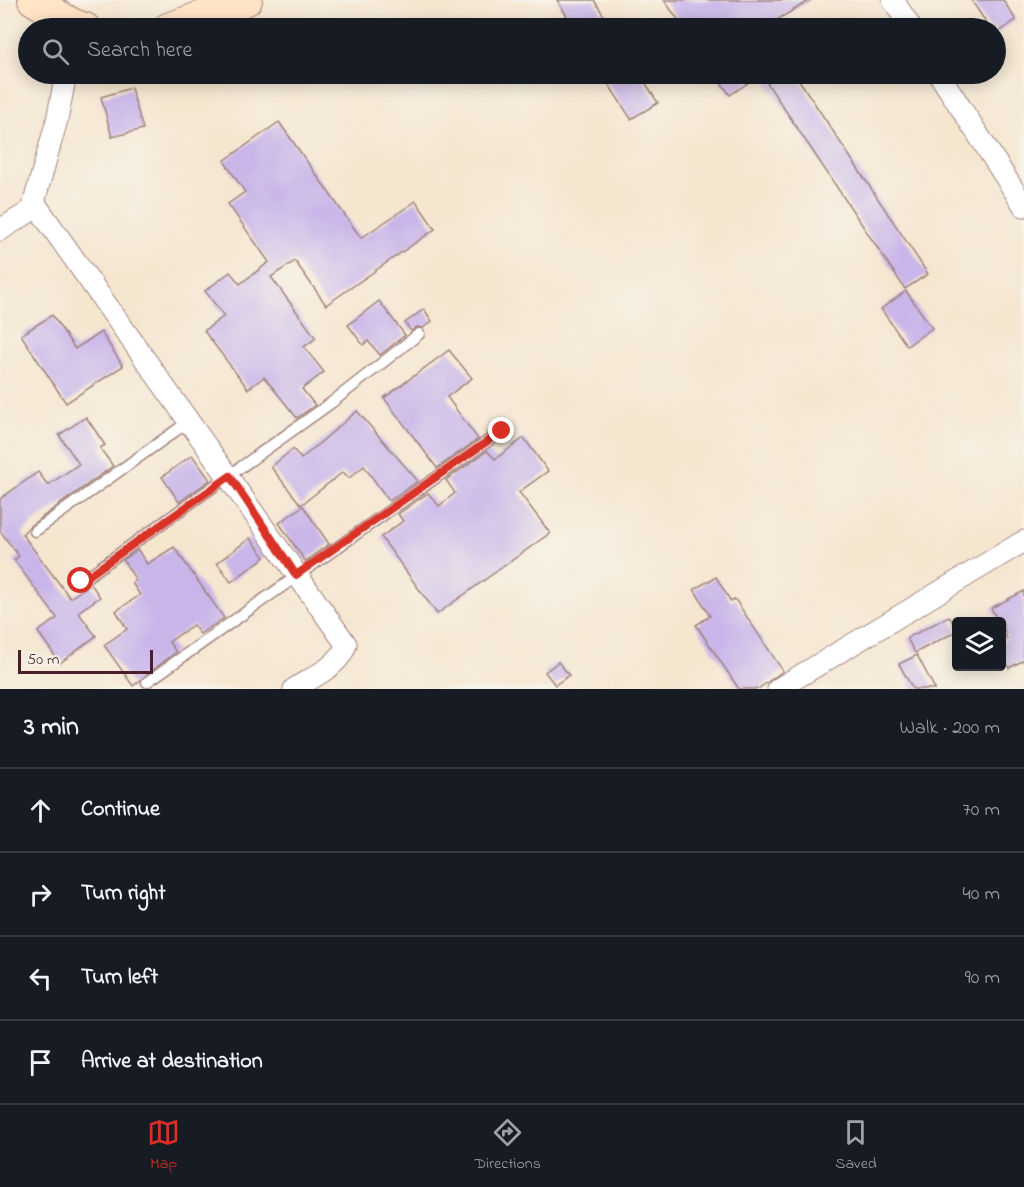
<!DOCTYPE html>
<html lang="en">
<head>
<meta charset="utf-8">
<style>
	body { margin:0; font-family:"Indie Flower",sans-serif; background:#242831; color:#f1f3f6 }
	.controls { position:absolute; right:18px; bottom:18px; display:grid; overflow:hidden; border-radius:6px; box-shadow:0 3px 15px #0003 }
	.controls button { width:54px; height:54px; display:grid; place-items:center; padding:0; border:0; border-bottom:2px solid #363941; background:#171b24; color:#f1f3f6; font:30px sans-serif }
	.scale { position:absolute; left:18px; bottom:15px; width:135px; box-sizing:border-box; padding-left:6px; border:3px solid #4a1f2b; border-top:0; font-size:16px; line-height:21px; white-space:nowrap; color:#4a1f2b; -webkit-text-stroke:4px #f7f3e8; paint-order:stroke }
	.stop { position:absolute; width:18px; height:18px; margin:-14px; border:4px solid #d93025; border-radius:50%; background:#fff }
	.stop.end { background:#d93025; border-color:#fff; box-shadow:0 2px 6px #0008 }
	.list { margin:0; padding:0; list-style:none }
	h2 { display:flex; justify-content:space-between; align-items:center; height:78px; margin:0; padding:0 24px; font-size:26px }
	h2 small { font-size:20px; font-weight:400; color:#9ea1a6 }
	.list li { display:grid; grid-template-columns:39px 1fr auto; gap:18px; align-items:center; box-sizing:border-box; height:84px; padding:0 24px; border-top:2px solid #363941 }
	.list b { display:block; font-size:22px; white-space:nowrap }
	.list em { font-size:20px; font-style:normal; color:#9ea1a6 }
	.icon { flex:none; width:33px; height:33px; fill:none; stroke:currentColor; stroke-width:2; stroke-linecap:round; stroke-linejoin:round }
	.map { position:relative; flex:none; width:1024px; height:689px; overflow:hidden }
	.search { position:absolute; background:#171b24; box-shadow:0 3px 15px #0003; left:18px; right:18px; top:18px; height:66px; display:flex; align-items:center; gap:15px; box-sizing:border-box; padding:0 21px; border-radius:33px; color:#9ea1a6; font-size:22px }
	.sheet { height:414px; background:#171b24 }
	nav { display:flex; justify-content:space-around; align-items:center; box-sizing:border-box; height:84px; border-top:2px solid #363941; background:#171b24; font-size:16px; color:#9ea1a6 }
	nav a { display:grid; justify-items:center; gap:3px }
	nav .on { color:#d93025 }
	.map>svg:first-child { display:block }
	.building { fill:#c9b5e9 }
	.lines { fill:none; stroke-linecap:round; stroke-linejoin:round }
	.lane-casing { stroke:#a0827e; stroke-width:13 }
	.street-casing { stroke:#a0827e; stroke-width:23 }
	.secondary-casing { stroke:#a0827e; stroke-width:32 }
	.lane { stroke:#fff; stroke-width:10 }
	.street { stroke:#fff; stroke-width:21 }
	.secondary { stroke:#ffe4c6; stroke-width:30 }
	.route { stroke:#d93025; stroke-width:8 }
</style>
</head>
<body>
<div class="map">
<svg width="1024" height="689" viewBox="0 0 1024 689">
	<rect width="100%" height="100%" fill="#f7f3e8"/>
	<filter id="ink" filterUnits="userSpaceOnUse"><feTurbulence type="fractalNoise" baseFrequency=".0167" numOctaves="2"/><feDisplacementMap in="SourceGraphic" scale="12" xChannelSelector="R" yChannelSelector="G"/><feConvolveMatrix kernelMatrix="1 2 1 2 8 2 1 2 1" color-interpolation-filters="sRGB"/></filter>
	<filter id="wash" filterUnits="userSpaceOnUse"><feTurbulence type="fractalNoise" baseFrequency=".008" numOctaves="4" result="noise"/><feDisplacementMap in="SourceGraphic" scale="24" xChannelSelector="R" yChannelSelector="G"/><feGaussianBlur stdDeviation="1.35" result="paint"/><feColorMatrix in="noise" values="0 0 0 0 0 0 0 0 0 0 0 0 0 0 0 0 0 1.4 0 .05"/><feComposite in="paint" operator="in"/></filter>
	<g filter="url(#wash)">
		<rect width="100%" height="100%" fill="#f5e6d0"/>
		<g id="blocks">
			<g class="building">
				<path d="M 557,0 L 594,0 L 612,28 L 574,28 Z"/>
				<path d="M 664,0 L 811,0 L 763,28 L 684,28 Z"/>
				<path d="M 971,0 L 1003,0 L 1016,20 L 996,34 L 996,28 L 990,28 Z"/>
				<path d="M 602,74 L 640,74 L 658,103 L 631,119 Z"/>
				<path d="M 715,74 L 761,74 L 730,95 Z"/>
				<path d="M 782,74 L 795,74 L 928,274 L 905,289 L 767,83 Z"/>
				<path d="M 131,88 L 143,129 L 112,137 L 101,97 Z"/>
				<path d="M 279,122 L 361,238 L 416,201 L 435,229 L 326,305 L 295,261 L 271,277 L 316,338 L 304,347 L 324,372 L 302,389 L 315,405 L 297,418 L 264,377 L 248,389 L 204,331 L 224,316 L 205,291 L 230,272 L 240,284 L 269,262 L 228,204 L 245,192 L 224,161 Z"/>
				<path d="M 906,291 L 932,328 L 907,346 L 881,309 Z"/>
				<path d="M 379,301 L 405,335 L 380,355 L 368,341 L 363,345 L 348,325 Z"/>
				<path d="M 424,309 L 432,321 L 423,328 L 417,327 L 411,331 L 405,323 Z"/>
				<path d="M 52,315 L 75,349 L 101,332 L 123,366 L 66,403 L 21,335 Z"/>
				<path d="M 449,350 L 472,378 L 447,397 L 478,439 L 437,468 L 384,398 Z"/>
				<path d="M 357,411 L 418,481 L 389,501 L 364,466 L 349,478 L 343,472 L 301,505 L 271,467 L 293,449 L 301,459 Z"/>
				<path d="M 86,417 L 105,445 L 100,448 L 113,466 L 31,525 L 22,534 L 70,598 L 91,584 L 100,597 L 78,612 L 96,636 L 60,663 L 38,632 L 57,618 L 14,560 L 19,556 L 0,531 L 0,499 L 38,472 L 48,485 L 79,464 L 59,435 Z"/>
				<path d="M 524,438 L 548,471 L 519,492 L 550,533 L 437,614 L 381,537 L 403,521 L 398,514 L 428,493 L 439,506 L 455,493 L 446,480 L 487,451 L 495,459 Z"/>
				<path d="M 192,455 L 210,480 L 179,502 L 162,477 Z"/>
				<path d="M 303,506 L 329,544 L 305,561 L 279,523 Z"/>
				<path d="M 250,538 L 265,557 L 231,582 L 217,563 Z"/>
				<path d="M 174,547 L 224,618 L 200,634 L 193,625 L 169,642 L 176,652 L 133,686 L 104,645 L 127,629 L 116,611 L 140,595 L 132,583 L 136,580 L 123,560 L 138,550 L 147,564 Z"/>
				<path d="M 716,577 L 731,602 L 735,599 L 783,671 L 758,689 L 739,689 L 696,625 L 710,616 L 694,589 Z"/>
				<path d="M 1024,591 L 1024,660 L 1009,668 L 1002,654 L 1002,642 L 1007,639 L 1002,621 L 998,621 L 991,608 Z"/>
				<path d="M 949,616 L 957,631 L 915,653 L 907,638 Z"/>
				<path d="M 917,655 L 935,689 L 913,689 L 899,664 Z"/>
				<path d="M 558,662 L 569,675 L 555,685 L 545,672 Z"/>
			</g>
		</g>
	</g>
	<g filter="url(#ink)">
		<use href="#blocks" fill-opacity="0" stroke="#a0827e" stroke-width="1.5"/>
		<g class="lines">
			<defs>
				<g id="lane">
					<path d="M 35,531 L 188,422"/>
					<path d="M 81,581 L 331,403 L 419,334"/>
					<path d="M 147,682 L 502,431"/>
				</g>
				<g id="street">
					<path d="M 893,0 L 911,28"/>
					<path d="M 66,74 L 57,120 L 34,202 L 346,644 C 341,666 312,677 294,689"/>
					<path d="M 939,74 L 1024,206"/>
					<path d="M 0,230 L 37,207"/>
					<path d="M 778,689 L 1024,541"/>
				</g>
				<g id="secondary">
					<path d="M 33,0 L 73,24 L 85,28"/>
					<path d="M 168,28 L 247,0"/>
				</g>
			</defs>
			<use href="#lane" class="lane-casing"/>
			<use href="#street" class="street-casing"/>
			<use href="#secondary" class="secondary-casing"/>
			<use href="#lane" class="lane"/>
			<use href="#street" class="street"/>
			<use href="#secondary" class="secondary"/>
		</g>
	</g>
	<g class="lines" filter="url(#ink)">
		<path class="route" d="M 81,581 L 230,476 L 296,575 L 502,431"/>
	</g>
</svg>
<div class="controls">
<button><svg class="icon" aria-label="layers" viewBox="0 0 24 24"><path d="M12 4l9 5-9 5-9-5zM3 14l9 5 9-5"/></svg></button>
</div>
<div class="scale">50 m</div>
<div class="stop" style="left:81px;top:581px"></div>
<div class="stop end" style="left:502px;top:431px"></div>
<div class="search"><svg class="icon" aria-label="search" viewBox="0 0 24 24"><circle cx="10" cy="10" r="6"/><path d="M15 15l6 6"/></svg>Search here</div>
</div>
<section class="sheet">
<h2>3 min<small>Walk · 200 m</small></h2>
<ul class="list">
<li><svg class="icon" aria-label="ahead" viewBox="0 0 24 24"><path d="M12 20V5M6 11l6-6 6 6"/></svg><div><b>Continue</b></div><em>70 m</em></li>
<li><svg class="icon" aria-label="right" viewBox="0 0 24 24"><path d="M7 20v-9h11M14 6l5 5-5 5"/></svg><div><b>Turn right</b></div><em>40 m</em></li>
<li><svg class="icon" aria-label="left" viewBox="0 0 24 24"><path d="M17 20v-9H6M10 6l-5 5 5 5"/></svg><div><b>Turn left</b></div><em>90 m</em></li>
<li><svg class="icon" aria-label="arrive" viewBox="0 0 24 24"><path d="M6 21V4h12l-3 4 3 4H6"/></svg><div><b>Arrive at destination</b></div></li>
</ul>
</section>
<nav>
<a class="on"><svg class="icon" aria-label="map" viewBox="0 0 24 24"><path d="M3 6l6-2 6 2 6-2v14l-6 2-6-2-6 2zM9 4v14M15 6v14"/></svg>Map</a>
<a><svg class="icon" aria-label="directions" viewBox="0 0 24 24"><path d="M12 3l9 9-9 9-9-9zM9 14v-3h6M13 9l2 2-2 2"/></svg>Directions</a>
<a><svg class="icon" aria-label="saved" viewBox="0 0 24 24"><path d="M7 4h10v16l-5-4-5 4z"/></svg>Saved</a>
</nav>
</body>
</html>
